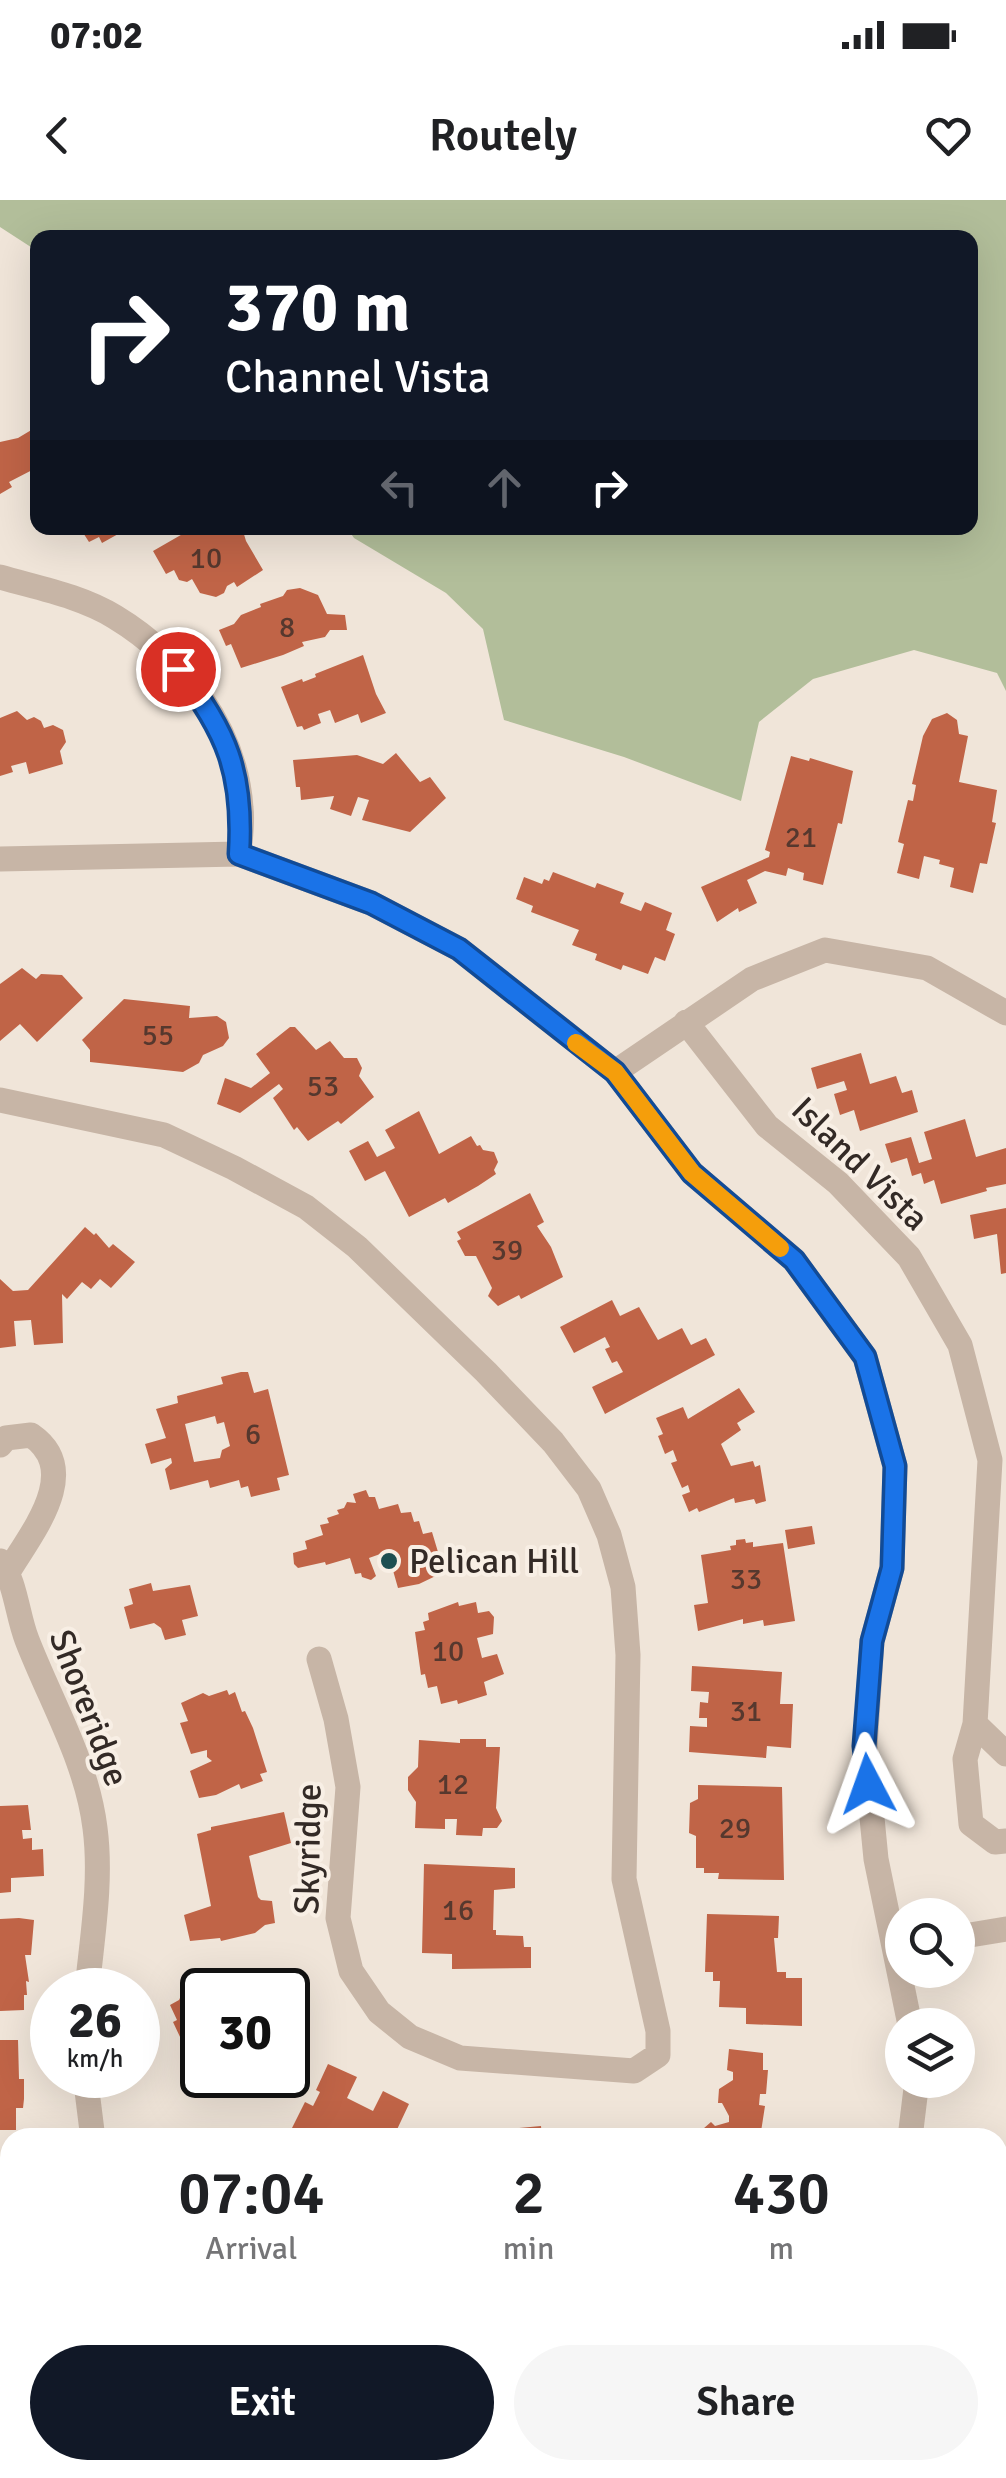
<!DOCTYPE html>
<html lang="en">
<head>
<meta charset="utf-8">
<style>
	:root { --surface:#fff; --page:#f6f6f6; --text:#202124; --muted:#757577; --accent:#111827 }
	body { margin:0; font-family:Signika,sans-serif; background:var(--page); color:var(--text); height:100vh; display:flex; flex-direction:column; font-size:38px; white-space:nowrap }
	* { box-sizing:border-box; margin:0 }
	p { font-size:32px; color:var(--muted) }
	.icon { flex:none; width:55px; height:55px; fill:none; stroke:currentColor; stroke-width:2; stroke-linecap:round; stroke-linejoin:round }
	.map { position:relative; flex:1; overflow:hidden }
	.panel { position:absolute; left:0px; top:1928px; width:1008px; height:352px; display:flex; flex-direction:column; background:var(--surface); border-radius:30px 30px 0 0; box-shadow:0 10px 40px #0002 }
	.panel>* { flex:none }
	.banner { position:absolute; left:30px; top:30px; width:948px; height:305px; border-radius:20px; box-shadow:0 10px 40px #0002; background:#111827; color:#fff; overflow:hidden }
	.controls { position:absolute; left:885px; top:1698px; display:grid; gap:20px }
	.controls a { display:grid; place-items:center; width:90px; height:90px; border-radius:50%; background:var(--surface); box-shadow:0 10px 40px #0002; font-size:50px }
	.speed { position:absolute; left:30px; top:1768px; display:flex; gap:20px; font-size:50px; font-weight:700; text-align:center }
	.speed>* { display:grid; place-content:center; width:130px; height:130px; border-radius:50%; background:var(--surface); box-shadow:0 10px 40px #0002; line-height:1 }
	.speed small { font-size:25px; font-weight:400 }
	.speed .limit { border:5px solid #111; border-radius:15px; background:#fff; color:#111 }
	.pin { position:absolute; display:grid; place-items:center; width:85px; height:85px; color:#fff; margin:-42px; border:5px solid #fff; border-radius:50%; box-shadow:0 2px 10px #0007 }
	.me { position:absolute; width:110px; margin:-55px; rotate:356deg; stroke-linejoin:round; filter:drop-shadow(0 0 8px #0008) }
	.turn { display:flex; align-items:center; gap:35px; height:210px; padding:0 30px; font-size:45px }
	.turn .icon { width:130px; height:130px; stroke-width:2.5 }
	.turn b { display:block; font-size:70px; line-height:85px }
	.lanes { display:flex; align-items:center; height:95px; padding:0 30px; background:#0003; justify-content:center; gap:50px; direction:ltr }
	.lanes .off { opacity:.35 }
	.eta { display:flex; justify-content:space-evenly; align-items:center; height:170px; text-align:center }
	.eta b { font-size:60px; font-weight:600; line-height:70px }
	.action { display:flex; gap:20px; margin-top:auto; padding:20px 30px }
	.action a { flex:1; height:115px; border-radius:60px; background:var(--accent); color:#fff; font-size:40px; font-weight:600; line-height:115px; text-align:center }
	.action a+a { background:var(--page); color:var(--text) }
	.status { display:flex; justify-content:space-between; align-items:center; height:70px; padding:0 50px; background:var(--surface); direction:ltr }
	.status svg { height:28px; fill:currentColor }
	header { display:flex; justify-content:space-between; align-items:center; height:130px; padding:0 30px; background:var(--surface); font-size:45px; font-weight:600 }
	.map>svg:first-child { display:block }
	.green { fill:#b2be9a }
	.building { fill:#c06447; fill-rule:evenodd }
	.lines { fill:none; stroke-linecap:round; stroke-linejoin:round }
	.street { stroke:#c7b5a6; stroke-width:25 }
	.secondary { stroke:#9a8478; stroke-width:25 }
	.route-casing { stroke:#114b97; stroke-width:25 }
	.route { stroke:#1a73e8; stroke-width:18 }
	.slow { stroke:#f59e0b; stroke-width:18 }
	.poi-dot { fill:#1e4f52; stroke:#f8efe5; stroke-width:4 }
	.labels { text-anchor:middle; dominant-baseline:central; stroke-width:8; stroke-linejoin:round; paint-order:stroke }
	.number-label { font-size:30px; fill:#56382e }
	.street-label { font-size:35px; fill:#332a26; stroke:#f8efe5 }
	.poi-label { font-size:35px; fill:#332a26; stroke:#f8efe5; text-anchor:start }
</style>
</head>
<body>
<div class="status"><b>07:02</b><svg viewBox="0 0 49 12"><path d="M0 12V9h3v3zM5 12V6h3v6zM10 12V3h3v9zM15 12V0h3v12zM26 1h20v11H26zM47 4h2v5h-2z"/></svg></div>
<header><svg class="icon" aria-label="back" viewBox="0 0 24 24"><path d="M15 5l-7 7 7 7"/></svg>Routely<svg class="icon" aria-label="heart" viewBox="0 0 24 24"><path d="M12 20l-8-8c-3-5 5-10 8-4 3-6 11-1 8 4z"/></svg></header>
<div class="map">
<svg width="1006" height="2278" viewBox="0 0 1006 2278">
	<rect width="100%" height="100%" fill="#f0e5d9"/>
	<path class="green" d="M0,0H1006V491L997,473L914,450L813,479L759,522L741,601L624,557L504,520L483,429L446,393L354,338L347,328H970V38H38L37,51L0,27Z
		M296,2270H713L744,2278H281Z"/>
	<path class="building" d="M38,226V267L9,282L12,287L0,294V242L18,238Z
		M80,328H129L102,343L99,337L89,342Z
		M193,328H250L243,331L246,341L263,370L237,387L234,382L227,386L224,393L216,397L200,393L192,379L187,382L179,380L174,370L166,374L153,351Z
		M300,388L318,395L327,414L345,415L347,430H330L325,437L302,442L304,446L283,455L241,468L231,444L226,446L219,430L234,424L241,415L261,407L260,404L283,396L287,390Z
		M363,455L376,494L386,513L361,523L358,514L335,523L330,510L318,514L321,523L304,530L302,526L297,527L281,487L302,479L303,482L316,477L315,474Z
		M17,511L27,520L34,517L41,521L44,528L53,525L63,530L66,542L60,551L63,564L29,574L26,562L11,566L13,572L0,576V518Z
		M947,513L957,520L959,534L968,536L959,582L997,590L992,622L996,623L987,664L980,663L973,693L950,687L954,668L939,664L940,660L924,656L919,679L897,673L904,644L898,642L908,600L913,601L916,585L912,584L923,536L932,519Z
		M396,553L420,582L430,577L446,598L410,632L362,620L369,600L358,597L351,616L330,609L334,596L301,600L300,587H296L293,560L357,555L383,564Z
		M791,556L809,561L810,558L853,571L842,624L838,623L823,685L803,680L804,673L788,668L786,676L765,671L747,680L757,703L739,712L738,708L717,722L701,687L769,657L770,652L765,650Z
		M553,672L595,688L597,683L624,693L620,703L641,711L645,702L672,713L666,730L675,734L665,761L655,757L648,774L623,765L621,770L595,760L597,754L572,745L579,730L531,712L533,706L516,699L524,677L542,684L544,679L549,681Z
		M22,768L36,779L41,774L62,775L83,798L37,842L20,824L0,841V784Z
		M124,799L190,806L189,818L217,816L226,822L229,838L223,846L203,855L199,863L183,872L90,862V850L82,840Z
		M290,827H295L316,850L330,841L344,858H357L362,868L359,876L374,897L341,924L338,921L308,941L297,927L294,930L273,898L283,889L279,884L240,913L217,904L225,878L251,888L270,873L256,854Z
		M861,853L870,884L896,876L902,893L912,890L918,912L860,931L854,910L840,915L834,894L847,890L844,881L817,889L811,868Z
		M419,911L439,954L471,936L477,946L480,945L483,950L494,952L498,962L494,970L496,974L478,986L448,1003L445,998L409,1017L385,971L365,981L349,951L368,941L377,957L395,948L385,930Z
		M965,919L976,957L1006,948V984L986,988L987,991L941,1004L934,980L924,984L921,973L912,976L907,958L891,963L885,944L911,937L919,963L932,959L924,932Z
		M530,993L544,1022L537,1026L551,1047L563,1077L521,1099L519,1095L498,1106L488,1096L492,1088L476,1056H465L457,1041L461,1039L457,1032Z
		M1006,1008V1073L1001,1074L997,1034L974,1039L970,1015Z
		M85,1027L94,1035L96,1033L109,1048L113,1044L135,1062L111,1088L100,1079L91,1089L82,1082L67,1099L62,1094L63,1143L34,1145L31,1120L14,1121L16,1146L0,1148V1079L13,1091L28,1090Z
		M612,1100L620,1116L639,1107L658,1140L682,1128L691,1145L706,1138L715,1155L605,1214L592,1187L623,1172L617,1161L612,1163L605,1149L610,1147L605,1137L574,1153L560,1127Z
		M241,1172H248L254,1193L268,1189L289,1275L277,1278L280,1290L251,1297L248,1286L241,1288L239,1280L210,1288L208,1280L170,1290L165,1269L172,1263L171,1258L151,1264L145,1244L166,1238L156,1209L178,1203L177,1196L223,1184L221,1177ZM215,1216L217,1224L224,1222L230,1246L222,1250L220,1258L194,1262L185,1224Z
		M739,1188L755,1212L737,1223L741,1230L721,1244L731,1266L753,1261L755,1267L760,1265L766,1301L756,1304L754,1299L735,1303L734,1298L699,1312L697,1308L689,1312L682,1295L690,1292L688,1285L682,1288L671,1263L677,1261L673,1250L665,1254L658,1236L663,1234L656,1218L683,1207L688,1219Z
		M366,1290L369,1297H375L379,1309L398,1304L401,1313L411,1312L414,1322L419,1321L423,1334L432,1332L444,1372L419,1384L398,1388L392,1367L387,1368L383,1353L369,1358L376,1376L371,1380L362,1377L361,1373L355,1374L350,1358L326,1365L325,1362L298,1368L294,1364L293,1353L307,1349L305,1341L323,1335L320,1325L329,1323L327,1318L339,1314L337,1310L344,1308L347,1302L356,1303L353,1294Z
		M812,1326L815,1344L788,1349L785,1330Z
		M745,1339L746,1343L753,1342V1347L783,1343L795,1421L764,1426L763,1420L743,1424V1419L698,1431L694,1405L708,1403L701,1355L731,1350L730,1346L736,1345V1340Z
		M151,1383L153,1391L190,1385L198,1416L182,1420L186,1435L165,1440L161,1428L154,1423L130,1429L124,1407L133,1404L129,1389Z
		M458,1402L459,1406L476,1402L478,1413L489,1411L494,1417L493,1434L477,1438L482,1458L497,1454L504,1474L484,1482L487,1495L458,1504L457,1500L441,1504L437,1486L428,1488L425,1474L421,1475L415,1432L425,1430L423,1422L429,1420L428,1413Z
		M692,1466L782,1472L780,1504H793L791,1548L767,1546L766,1558L689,1552L690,1526L707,1527V1518H699L700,1502L708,1503L709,1492L691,1491Z
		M227,1490L229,1495L235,1492L242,1512L245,1511L253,1528L267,1572L260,1574L263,1581L241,1589L239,1584L216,1595L199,1598L190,1571L212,1561L207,1557V1550L191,1554L180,1523L188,1521L181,1503L203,1493L209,1496Z
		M460,1539H486V1547H500L496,1608L502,1621L497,1628H483L482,1636L456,1635L457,1619H445V1629L415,1628L416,1602L408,1590V1577L418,1567L419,1540L460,1543Z
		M698,1585L782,1587L784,1680L718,1679L719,1673H704V1668H696V1636L689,1633L690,1603L698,1599Z
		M28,1605L31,1630H22L23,1639L32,1638V1650L43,1649L44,1676L11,1678V1692L0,1693V1606Z
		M284,1612L291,1643L249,1656L258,1697L261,1700L272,1701L275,1723L265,1725L255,1733L221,1741L220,1738L190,1741L184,1715L211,1706L197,1634L211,1630V1627Z
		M424,1664L515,1668V1688L494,1690L493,1730H496V1735L523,1736L524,1747H531V1768L452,1769V1754L422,1753Z
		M707,1714L779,1716L778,1738H774L777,1772H786V1778H802V1826L746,1824V1808L719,1807L720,1781H713V1772H705Z
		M19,1718L34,1720L31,1755H25L29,1782L26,1781L27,1795H24V1810L0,1811V1719Z
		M270,1770L279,1790H229L244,1783L245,1777Z
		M200,1790L202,1875H241L205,1890L173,1822L177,1820L170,1805L179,1800L183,1792L191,1794Z
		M288,1799L304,1841L288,1849Z
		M0,1840H18L19,1879H24V1899L23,1908H16V1930H0Z
		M729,1849L763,1853V1870H768L766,1894H760L759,1905L765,1906L760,1938H699L696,1935L711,1922L715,1926L729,1922V1916L722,1903H718L719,1889L733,1880V1872L727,1870Z
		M328,1864L357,1877L347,1898L373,1911L383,1891L409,1904L393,1938H287L305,1902L313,1906L320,1892L316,1890Z
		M541,1926L542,1938H490V1935L507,1933V1929Z
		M0,2129L10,2139V2159L0,2165Z"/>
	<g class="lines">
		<path class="street" d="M0,377C38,388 81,396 115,417C181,457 236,529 241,608C243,623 240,639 239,654
			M0,659L239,654L371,703L459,749L615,872L692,973L794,1060L865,1157L895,1266L892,1368L872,1441L865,1546L876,1659L910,1825
			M686,822L767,926L838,983L909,1057L960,1145L990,1260L975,1524L965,1559L971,1624L995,1642L1006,1641
			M615,872L752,779L825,750L927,768L1006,813
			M0,900L164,935L234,968L306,1007L357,1047L486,1172L553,1242L589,1289L609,1335L623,1387L628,1455L624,1679L658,1831V1855L634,1871L460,1858L410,1837L379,1812L351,1771L338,1718L348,1587L336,1519L319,1459
			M0,1245L6,1238L31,1235C83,1271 32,1332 8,1372
			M0,1361C16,1382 17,1415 27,1440C51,1502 87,1562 95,1628C102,1681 92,1738 87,1790
			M975,1524L1006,1554
			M958,1737L1006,1729
			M85,1875L92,1931L89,1938
			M910,1938L917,1880
			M0,1988L10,1982"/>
		<path class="secondary" d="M889,2270L905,2278
			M176,2278L190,2270"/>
	</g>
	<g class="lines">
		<g class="route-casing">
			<path id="route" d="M178,469C227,531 244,574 239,654L371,703L459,749L615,872L692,973L794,1060L865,1157L895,1266L892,1368L872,1441L864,1546L868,1584"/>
		</g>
		<use href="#route" class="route"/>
		<path class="slow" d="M576,843L615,872L692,973L780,1048"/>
	</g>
	<circle class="poi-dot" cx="389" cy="1361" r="10"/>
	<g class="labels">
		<g class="number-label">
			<text x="206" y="358">10</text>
			<text x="287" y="427">8</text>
			<text x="801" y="637">21</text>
			<text x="158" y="835">55</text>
			<text x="323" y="886">53</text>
			<text x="507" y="1050">39</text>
			<text x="253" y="1234">6</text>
			<text x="746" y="1379">33</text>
			<text x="448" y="1451">10</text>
			<text x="746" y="1511">31</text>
			<text x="453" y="1584">12</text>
			<text x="735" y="1628">29</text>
			<text x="458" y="1710">16</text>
		</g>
		<g class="street-label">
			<text transform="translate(860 964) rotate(44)">Island Vista</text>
			<text transform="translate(89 1508) rotate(69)">Shoreridge</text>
			<text transform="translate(308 1649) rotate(-89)">Skyridge</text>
		</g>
		<g class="poi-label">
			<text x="409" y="1361">Pelican Hill</text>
		</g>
	</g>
</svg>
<div class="controls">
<a><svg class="icon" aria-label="search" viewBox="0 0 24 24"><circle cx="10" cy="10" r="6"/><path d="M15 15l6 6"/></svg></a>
<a><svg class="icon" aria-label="layers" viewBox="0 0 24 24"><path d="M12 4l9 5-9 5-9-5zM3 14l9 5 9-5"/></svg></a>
</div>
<div class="speed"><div>26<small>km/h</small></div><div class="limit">30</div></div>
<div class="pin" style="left:178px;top:469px;background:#d93025"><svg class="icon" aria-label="arrive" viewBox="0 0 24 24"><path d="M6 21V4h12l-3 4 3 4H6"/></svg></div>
<svg class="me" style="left:868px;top:1584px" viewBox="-20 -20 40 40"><path d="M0-17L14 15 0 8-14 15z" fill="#1a73e8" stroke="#fff" stroke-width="4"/></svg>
<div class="banner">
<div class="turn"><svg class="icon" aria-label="right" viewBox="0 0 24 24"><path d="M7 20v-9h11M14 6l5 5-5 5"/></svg><div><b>370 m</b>Channel Vista</div></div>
<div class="lanes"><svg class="icon off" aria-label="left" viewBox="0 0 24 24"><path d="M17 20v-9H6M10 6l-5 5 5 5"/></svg><svg class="icon off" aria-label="ahead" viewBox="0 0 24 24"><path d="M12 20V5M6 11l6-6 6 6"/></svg><svg class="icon" aria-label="right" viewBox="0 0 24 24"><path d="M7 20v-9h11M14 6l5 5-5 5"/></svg></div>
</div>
<section class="panel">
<div class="eta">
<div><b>07:04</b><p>Arrival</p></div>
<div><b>2</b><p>min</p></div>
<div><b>430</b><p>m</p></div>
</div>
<div class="action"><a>Exit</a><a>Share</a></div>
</section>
</div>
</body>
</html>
